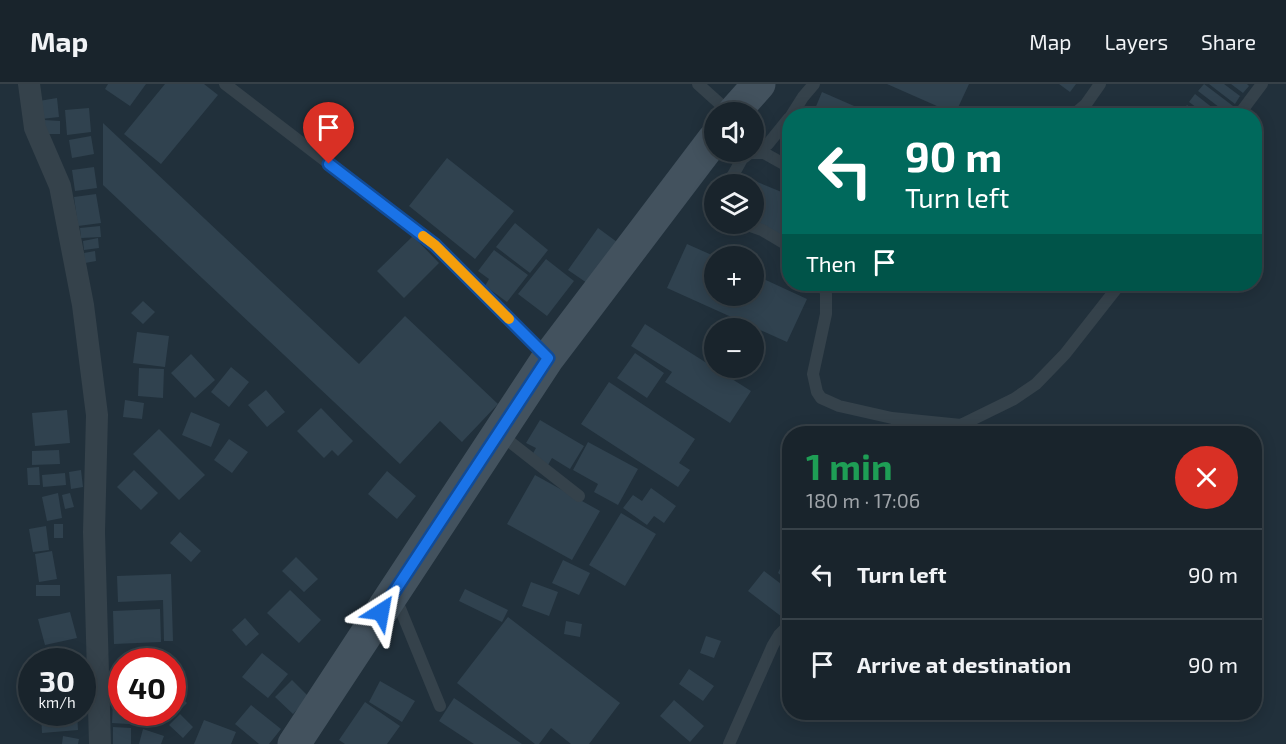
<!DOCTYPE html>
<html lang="en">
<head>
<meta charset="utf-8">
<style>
	:root { --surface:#19242c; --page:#263038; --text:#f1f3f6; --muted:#9fa4a9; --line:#374148 }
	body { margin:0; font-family:"Exo 2",sans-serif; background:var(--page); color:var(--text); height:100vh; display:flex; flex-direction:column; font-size:22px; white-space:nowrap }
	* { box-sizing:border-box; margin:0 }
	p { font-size:20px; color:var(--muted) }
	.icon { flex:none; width:33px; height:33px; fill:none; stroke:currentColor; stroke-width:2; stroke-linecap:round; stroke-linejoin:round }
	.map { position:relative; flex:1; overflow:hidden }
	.details { position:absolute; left:782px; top:342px; width:480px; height:294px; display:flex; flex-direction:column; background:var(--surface); border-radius:24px; box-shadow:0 3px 15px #0003,0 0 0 2px var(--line) }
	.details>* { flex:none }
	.top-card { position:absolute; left:782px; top:24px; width:480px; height:183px; border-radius:24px; box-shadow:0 3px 15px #0003,0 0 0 2px var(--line); background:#00695c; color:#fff; overflow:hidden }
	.buttons { position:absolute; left:704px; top:18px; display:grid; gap:12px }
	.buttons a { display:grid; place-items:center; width:60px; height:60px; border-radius:50%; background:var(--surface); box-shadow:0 3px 15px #0003,0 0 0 2px var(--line); font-size:30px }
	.speed { position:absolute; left:18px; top:564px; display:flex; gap:12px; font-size:30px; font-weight:700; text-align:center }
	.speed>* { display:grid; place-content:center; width:78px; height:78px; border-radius:50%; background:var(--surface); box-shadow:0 3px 15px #0003,0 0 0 2px var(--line); line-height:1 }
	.speed small { font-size:15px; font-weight:400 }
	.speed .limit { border:9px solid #d22; background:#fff; color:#111 }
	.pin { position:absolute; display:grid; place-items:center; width:51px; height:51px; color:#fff; margin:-62px -26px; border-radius:50% 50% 50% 0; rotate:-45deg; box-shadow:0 0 6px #0007 }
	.pin .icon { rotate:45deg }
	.me { position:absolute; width:66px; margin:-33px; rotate:34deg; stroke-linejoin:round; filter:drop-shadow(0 0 4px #0008) }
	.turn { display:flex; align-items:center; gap:21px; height:126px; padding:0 24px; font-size:27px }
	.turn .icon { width:78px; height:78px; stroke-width:2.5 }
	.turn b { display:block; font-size:42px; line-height:51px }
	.then { display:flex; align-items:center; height:57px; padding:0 24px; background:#0003; gap:12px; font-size:22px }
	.round { display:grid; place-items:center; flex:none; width:63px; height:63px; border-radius:32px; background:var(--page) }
	.headline { display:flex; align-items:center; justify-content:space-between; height:102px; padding:0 24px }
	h1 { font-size:36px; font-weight:700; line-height:45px; color:#1e9e55 }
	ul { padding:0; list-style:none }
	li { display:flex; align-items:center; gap:18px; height:90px; padding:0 24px; border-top:2px solid var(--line) }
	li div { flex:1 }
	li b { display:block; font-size:22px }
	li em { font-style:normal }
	header { display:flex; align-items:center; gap:36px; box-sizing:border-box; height:84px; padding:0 30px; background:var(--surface); border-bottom:2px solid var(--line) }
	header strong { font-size:28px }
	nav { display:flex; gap:33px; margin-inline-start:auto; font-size:21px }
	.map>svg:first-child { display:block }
	.building { fill:#30424f }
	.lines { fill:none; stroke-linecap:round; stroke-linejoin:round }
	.lane { stroke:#35424b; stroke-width:12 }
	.street { stroke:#35424b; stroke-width:22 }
	.secondary { stroke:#43525e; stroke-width:33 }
	.route-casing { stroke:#114b97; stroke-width:15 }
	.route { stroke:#1a73e8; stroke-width:10 }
	.slow { stroke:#f59e0b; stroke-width:10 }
</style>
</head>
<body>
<header>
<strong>Map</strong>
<nav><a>Map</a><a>Layers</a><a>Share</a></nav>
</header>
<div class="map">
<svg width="1286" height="660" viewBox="0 0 1286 660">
	<rect width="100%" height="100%" fill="#21303b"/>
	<path class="building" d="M108,0H146L130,22L105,5Z
		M165,0H204L218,11L161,80L124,50Z
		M887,0H969L955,30Z
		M1059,0H1076L1070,8Z
		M1204,0L1233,22L1228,30L1198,7Z
		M1209,0H1224L1240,12L1235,20Z
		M1231,0H1247L1249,2L1243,9Z
		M822,8L877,32H812Z
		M1195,10L1223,32H1208L1189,18Z
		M57,14L59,33L41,35L39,17Z
		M1187,21L1201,32H1185L1181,29Z
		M89,24L91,48L67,51L65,26Z
		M44,36L60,37V50H44Z
		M103,39L359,280L405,232L498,320L462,358L440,337L400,380L103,101Z
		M91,52L94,70L72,74L69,56Z
		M447,74L514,127L475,175L409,122Z
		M94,83L97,104L75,107L72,86Z
		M755,97L789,111V156L753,140V102Z
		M96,110L101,139L78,142L74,113Z
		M515,139L548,166L530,189L496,163Z
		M100,142L101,153L81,154L80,144Z
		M598,144L617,158L587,199L568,186Z
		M413,152L439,179L404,214L377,187Z
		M98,154L99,164L84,166L83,157Z
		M687,160L714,172V212H753V190L807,215L787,258L667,204Z
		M494,166L528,191L507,218L485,202L489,195L478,187Z
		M95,167L96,177L85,179L84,169Z
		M546,175L574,197L547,232L518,210Z
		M143,217L155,228L143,240L131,229Z
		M645,240L751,307L730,339L665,298L672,288L631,262Z
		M137,248L169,252L165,283L133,279Z
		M635,269L664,289L647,314L617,294Z
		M191,270L215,296L195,314L171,289Z
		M231,283L249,298L229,323L211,308Z
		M139,284L164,285L163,314L138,312Z
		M609,298L695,355L679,379L690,386L678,403L581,340Z
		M266,306L285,328L267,343L248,321Z
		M125,316L144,319L142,335L123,333Z
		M321,324L353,357L338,372L332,366L324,374L297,347Z
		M67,326L70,359L35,362L32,329Z
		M191,328L220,340L211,363L182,351Z
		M540,336L584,362L570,385L552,374L548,381L532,371L536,364L526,359Z
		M159,345L205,391L179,416L133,370Z
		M229,355L248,368L232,389L214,376Z
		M588,358L638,385L618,421L594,408L598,400L573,386Z
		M59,366L60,380L32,381V367Z
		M39,383L40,401H28L27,384Z
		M81,386L83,403L71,405L69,388Z
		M134,386L158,409L141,426L117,403Z
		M387,387L416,412L397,435L368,410Z
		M65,389L66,401L43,403L42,391Z
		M535,391L600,427L572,476L507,440Z
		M651,404L676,422L664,439L654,432L647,441L623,424L633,411L642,417Z
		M58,409L62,434L47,437L42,413Z
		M70,409L74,423L65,425L62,411Z
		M621,429L656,450L625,502L589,481Z
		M54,440H63V454H54Z
		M46,442L49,466L33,468L29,445Z
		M180,448L201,467L191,478L170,459Z
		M52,467L57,495L39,498L35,470Z
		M786,471L789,472V498L778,489Z
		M296,473L318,495L304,508L282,487Z
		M563,476L590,489L579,511L552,499Z
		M764,487L789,506V531L786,536L748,507Z
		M171,490L173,557H164L163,516L118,518L117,492Z
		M531,498L558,508L549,532L522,522Z
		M36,501H60V512H36Z
		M465,505L508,526L502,538L459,517Z
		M290,506L321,536L299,559L267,529Z
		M160,525L161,558L114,560L113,527Z
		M70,528L77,554L45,561L38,535Z
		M508,533L620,619L589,660H571L551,644L539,660H535L457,599Z
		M245,534L259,550L246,562L232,546Z
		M566,537L582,540L580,553L564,550Z
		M706,552L721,557L714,574L700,569Z
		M262,569L288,590L268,614L242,593Z
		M689,585L714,602L703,617L679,600Z
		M118,595L122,596V607L116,606Z
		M292,596L309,613L293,630L275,613Z
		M380,597L415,617L402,638L369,618Z
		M172,605L187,619L170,636L162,628H172Z
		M454,614L522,660H474L439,637Z
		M674,616L704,642L690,658L660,632Z
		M113,617H122V628H145L144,641L112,639Z
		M365,618L400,642L387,660H345L339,656Z
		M251,621L281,645L269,660H259L235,640Z
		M59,628H77L78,646L42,649L41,630Z
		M180,630L193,643L183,654L169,641Z
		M204,636L236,648L231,660H194Z
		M113,643L131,644V660H113Z
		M143,645L164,652L161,660H139Z
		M63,652L79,655L78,660H62Z"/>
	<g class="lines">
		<path class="lane" d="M225,0L435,161L546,272
			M698,0L729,28
			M791,32L803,13L814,0
			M1072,32L1086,20L1100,0
			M1238,32L1262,0
			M753,67L768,60L789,34
			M752,69H764L789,83
			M728,100L742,75L751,68
			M745,140L762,146L789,162
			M824,200L826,210V230L813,290L817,308L821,314L839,322L892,334L961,341L1014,315L1036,300L1065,270L1120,200
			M500,350L579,412
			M395,512L440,622
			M729,660L773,561L779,551L789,541"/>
		<path class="street" d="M29,0L35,44L60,102L83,221L97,331L94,448L100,660"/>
		<path class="secondary" d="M734,28L759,0
			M294,660L548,274L714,55"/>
	</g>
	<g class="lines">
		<g class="route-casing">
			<path id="route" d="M329,80L435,161L548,274L381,528"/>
		</g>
		<use href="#route" class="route"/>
		<path class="slow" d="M423,152L435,161L509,235"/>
	</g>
</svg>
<div class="buttons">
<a><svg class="icon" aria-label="sound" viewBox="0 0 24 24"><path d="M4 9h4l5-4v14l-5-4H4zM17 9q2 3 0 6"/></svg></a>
<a><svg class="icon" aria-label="layers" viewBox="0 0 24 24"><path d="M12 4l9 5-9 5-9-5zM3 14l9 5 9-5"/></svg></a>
<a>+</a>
<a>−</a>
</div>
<div class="speed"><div>30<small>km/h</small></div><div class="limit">40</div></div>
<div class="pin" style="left:329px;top:80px;background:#d93025"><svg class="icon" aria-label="arrive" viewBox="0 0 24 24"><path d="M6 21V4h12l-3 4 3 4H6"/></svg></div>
<svg class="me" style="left:381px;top:528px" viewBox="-20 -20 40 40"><path d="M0-17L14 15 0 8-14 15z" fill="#1a73e8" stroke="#fff" stroke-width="4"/></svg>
<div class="top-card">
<div class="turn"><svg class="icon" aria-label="left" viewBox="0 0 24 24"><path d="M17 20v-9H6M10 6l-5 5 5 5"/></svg><div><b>90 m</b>Turn left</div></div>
<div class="then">Then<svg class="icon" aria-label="arrive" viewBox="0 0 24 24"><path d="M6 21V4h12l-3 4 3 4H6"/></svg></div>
</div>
<section class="details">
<div class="headline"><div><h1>1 min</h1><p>180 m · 17:06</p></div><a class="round" style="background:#d93025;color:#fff"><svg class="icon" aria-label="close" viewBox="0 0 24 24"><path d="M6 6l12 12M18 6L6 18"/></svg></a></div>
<ul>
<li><svg class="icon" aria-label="left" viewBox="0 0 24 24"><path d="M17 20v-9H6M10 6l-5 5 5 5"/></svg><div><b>Turn left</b></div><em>90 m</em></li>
<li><svg class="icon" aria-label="arrive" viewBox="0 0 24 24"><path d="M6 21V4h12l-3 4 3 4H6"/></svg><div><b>Arrive at destination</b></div><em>90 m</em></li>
</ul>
</section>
</div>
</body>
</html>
